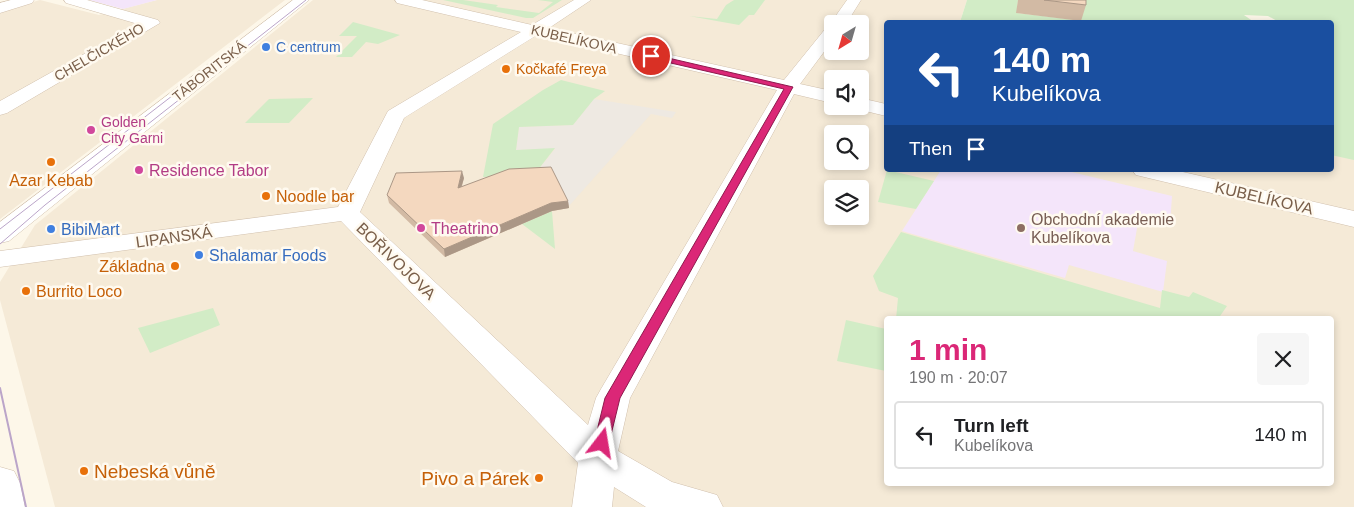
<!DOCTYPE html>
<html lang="en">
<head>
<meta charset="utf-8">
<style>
	:root { --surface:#fff; --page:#f6f6f6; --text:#202124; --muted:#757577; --line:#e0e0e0; --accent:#db2777 }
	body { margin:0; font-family:Helvetica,sans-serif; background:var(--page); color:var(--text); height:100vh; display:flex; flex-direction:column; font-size:19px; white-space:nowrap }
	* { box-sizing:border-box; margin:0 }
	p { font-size:16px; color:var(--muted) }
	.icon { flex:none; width:28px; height:28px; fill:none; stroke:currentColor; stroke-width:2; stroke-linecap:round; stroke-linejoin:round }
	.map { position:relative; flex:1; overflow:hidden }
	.drawer { position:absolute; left:884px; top:316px; width:450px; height:170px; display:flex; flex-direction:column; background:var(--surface); border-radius:5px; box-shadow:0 2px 8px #0003 }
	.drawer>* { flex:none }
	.top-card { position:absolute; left:884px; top:20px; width:450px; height:152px; border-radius:5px; box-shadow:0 2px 8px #0003; background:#1a4fa0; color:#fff; overflow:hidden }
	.needle { width:32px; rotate:217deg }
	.buttons { position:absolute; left:824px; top:15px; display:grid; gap:10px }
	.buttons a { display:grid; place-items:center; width:45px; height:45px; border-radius:5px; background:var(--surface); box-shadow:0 2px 8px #0003; font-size:25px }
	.pin { position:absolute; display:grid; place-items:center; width:42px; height:42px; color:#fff; margin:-21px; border:2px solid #fff; border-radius:50%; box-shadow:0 1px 5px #0007 }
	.me { position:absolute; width:55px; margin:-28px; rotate:14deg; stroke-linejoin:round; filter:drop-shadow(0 0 4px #0008) }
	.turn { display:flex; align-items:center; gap:18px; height:105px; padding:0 25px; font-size:22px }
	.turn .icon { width:65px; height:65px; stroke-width:2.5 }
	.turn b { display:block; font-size:35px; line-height:42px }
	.then { display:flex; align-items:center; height:48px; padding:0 25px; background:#0003; gap:10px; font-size:19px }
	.round { display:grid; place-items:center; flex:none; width:52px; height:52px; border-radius:5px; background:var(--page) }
	.headline { display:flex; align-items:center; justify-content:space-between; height:85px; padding:0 25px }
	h1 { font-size:30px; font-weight:700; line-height:38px; color:var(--accent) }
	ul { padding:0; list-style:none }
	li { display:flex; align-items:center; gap:15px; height:68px; margin:0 10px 8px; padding:0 15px; border:2px solid var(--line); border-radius:5px }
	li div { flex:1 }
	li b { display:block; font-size:19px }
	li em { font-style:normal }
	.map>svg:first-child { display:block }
	.residential { fill:#f5ead7; fill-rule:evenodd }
	.industrial { fill:#eee9e2 }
	.education { fill:#f4e5fa }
	.green { fill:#d2ecc6 }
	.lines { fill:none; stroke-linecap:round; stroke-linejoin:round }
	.minor-casing { stroke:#d1c0ad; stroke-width:1 }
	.tertiary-casing { stroke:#d1c0ad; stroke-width:1 }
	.minor { fill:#fff; fill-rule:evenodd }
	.tertiary { fill:#fff; fill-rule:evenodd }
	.tram-far1 { stroke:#bba5c9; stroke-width:1 }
	.tram { stroke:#bba5c9; stroke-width:2 }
	.wall { fill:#d2baa4 }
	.shaded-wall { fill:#ab9786 }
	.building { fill:#f4d8bf; stroke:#ab9786 }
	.route { fill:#db2777; stroke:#8e194d }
	.shop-dot { fill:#3f7fe0; stroke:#fffaf0; stroke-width:2 }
	.food-dot { fill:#e8710a; stroke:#fffaf0; stroke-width:2 }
	.hotel-dot { fill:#d1479c; stroke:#fffaf0; stroke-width:2 }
	.education-dot { fill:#8d6e63; stroke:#fffaf0; stroke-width:2 }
	.labels { text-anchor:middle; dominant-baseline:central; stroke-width:5; stroke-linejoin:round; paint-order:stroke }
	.far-street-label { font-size:14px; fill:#7a5f4a; stroke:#fffaf0 }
	.far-shop-label { font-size:14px; fill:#366cbe; stroke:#fffaf0; text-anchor:start }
	.far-food-label { font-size:14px; fill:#c56008; stroke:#fffaf0; text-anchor:start }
	.far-hotel-label { font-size:14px; fill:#b23c85; stroke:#fffaf0; text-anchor:start }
	.hotel-label { font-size:16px; fill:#b23c85; stroke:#fffaf0; text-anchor:start }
	.food-label { font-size:16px; fill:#c56008; stroke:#fffaf0; text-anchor:start }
	.street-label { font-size:16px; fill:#7a5f4a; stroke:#fffaf0 }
	.education-label { font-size:16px; fill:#785e54; stroke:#fffaf0; text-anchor:start }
	.shop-label { font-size:16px; fill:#366cbe; stroke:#fffaf0; text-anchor:start }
	.near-food-label { font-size:19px; fill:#c56008; stroke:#fffaf0; text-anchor:start }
</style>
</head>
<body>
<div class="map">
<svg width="1354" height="507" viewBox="0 0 1354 507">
	<rect width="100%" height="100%" fill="#fdf7e9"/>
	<path class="residential" d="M40,0L99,15L157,0H285L0,219V12Z
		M313,0H967L960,22H886V170H1331V132L1354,137V507H55L0,300V282L35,225ZM832,24H860V51H832ZM832,79H860V106H832ZM832,134H860V161H832ZM832,189H860V216H832ZM886,319H1331V484H886Z"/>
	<path class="industrial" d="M594,99L676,112L672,118L651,114L568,207L534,175L555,149L516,150L519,127L573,125Z"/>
	<path class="education" d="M89,0H157L123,9Z
		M941,170H1063L1172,196L1170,225L1139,217L1133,251L1167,261L1163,292L1069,265L1065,278L902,231Z"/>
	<path class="green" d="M443,0H463L498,5L496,7L539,13L553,2L538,0H562L533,18H526Z
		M734,0H765L754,15H749L739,25L689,16L717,19L726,5Z
		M967,0H1018L1017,13L1094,22H960Z
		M1079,0H1354V160L1331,155V22H1279L1268,16L1244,15L1254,22H1095L1081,20Z
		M353,22L400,35L378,44L366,42L352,57H336L357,36H339Z
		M561,80L605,91L594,99L573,125L519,127L516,150L555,148L534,175L483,177L493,124L543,90Z
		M313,98L289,123H245L269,99Z
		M887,170L934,181L916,209L878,202Z
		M552,211L555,249L522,224Z
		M901,232L1160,308L1162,290L1189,297L1193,292L1227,306L1218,319H896L898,298L879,291L873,276Z
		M213,308L220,325L150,353L138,328Z
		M846,320L886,329V371L837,361Z"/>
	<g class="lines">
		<g class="minor-casing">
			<path id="minor" d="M11,0H34L32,3L0,13V3Z
				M64,0H87L158,20L160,23L7,113L0,115V101L138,24L66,3Z
				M395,0H422L532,25L574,0H591L549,28L784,80L826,28L832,26L830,24L847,0H861L846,24H832V41L800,84L832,91V103L794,94L630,398L618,451L672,482L717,495L723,507H646L614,487L612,507H572L578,463L341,221L0,267V251L338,207L388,111L521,32L397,3ZM537,35L777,90L601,389L596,398L588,425L360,212L404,118Z
				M860,98L886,104V116L853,108L852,106H860Z
				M1132,170H1174L1354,211V227L1136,175Z"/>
		</g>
		<g class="tertiary-casing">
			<path id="tertiary" d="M293,0H309L9,241L0,243V222Z
				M0,467L14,471L20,483L25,507H0Z"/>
		</g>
		<use href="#minor" class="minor"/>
		<use href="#tertiary" class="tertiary"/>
		<path class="tram-far1" d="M0,229L194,79
			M0,244L45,205L306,0"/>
		<path class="tram" d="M0,388L26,507"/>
	</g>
	<path class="wall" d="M1018,0H1086V5L1081,21L1016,13Z
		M464,178L462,186L568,201L569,208L552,211L445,257L389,203L387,195Z"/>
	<path class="shaded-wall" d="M462,171L464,178L459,195L458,188Z
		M568,201L569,208L552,211L445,257L444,249L551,203Z"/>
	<path class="building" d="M1044,0H1086V5Z
		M551,167L568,201L551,203L444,249L387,195L396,173L462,171L458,188L509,169Z"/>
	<path class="route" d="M651,54L793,87L620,398L609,443L607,447L602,449L596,447L594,443L605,398L784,89L649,58Z"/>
	<g class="shop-dot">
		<circle cx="266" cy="47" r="5"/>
		<circle cx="51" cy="229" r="5"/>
		<circle cx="199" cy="255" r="5"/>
	</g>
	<g class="food-dot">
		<circle cx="506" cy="69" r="5"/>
		<circle cx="51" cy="162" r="5"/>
		<circle cx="266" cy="196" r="5"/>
		<circle cx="175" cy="266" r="5"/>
		<circle cx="26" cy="291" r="5"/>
		<circle cx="84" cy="471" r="5"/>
		<circle cx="539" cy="478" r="5"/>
	</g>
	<g class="hotel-dot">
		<circle cx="91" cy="130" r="5"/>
		<circle cx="139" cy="170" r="5"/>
		<circle cx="421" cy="228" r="5"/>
	</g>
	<circle class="education-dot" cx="1021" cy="228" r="5"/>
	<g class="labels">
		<g class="far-street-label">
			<text transform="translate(574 39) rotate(13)">KUBELÍKOVA</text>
			<text transform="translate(99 52) rotate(-30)">CHELČICKÉHO</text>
			<text transform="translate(209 71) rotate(-38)">TÁBORITSKÁ</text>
		</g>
		<g class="far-shop-label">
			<text x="276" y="47">C centrum</text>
		</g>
		<g class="far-food-label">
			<text x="516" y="69">Kočkafé Freya</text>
		</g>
		<g class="far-hotel-label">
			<text x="101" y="122">Golden<tspan x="101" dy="16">City Garni</tspan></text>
		</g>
		<g class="hotel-label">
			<text x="149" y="170">Residence Tabor</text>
			<text x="431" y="228">Theatrino</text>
		</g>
		<g class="food-label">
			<text x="51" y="180" text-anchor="middle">Azar Kebab</text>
			<text x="276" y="196">Noodle bar</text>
			<text x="165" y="266" text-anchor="end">Základna</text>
			<text x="36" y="291">Burrito Loco</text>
		</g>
		<g class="street-label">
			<text transform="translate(1264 198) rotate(13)">KUBELÍKOVA</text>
			<text transform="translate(174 237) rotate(-8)">LIPANSKÁ</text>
			<text transform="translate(396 261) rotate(44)">BOŘIVOJOVA</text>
		</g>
		<g class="education-label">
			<text x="1031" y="219">Obchodní akademie<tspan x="1031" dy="18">Kubelíkova</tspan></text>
		</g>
		<g class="shop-label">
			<text x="61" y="229">BibiMart</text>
			<text x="209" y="255">Shalamar Foods</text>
		</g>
		<g class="near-food-label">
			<text x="94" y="471">Nebeská vůně</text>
			<text x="529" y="478" text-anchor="end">Pivo a Párek</text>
		</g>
	</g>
</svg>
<div class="buttons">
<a><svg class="needle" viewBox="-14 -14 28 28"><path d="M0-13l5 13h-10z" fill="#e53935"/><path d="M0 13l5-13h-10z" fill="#757577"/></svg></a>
<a><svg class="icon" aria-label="sound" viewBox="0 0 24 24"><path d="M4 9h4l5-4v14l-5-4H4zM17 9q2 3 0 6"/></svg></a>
<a><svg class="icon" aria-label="search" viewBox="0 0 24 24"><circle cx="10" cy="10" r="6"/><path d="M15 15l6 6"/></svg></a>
<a><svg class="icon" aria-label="layers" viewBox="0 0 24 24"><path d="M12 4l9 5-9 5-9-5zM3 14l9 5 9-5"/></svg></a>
</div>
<div class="pin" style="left:651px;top:56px;background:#d93025"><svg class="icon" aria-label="arrive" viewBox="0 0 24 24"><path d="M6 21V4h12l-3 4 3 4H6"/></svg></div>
<svg class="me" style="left:602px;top:443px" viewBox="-20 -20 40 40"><path d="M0-17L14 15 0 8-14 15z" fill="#db2777" stroke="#fff" stroke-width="4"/></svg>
<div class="top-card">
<div class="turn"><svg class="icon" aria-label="left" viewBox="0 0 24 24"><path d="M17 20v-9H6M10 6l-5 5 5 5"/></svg><div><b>140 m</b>Kubelíkova</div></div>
<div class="then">Then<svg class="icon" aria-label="arrive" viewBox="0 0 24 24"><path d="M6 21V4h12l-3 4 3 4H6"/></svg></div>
</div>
<section class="drawer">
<div class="headline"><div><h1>1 min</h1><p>190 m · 20:07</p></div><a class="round"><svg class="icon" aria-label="close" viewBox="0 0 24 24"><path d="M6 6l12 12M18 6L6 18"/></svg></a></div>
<ul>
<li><svg class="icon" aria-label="left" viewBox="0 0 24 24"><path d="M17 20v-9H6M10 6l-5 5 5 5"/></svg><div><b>Turn left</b><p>Kubelíkova</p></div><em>140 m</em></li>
</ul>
</section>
</div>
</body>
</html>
